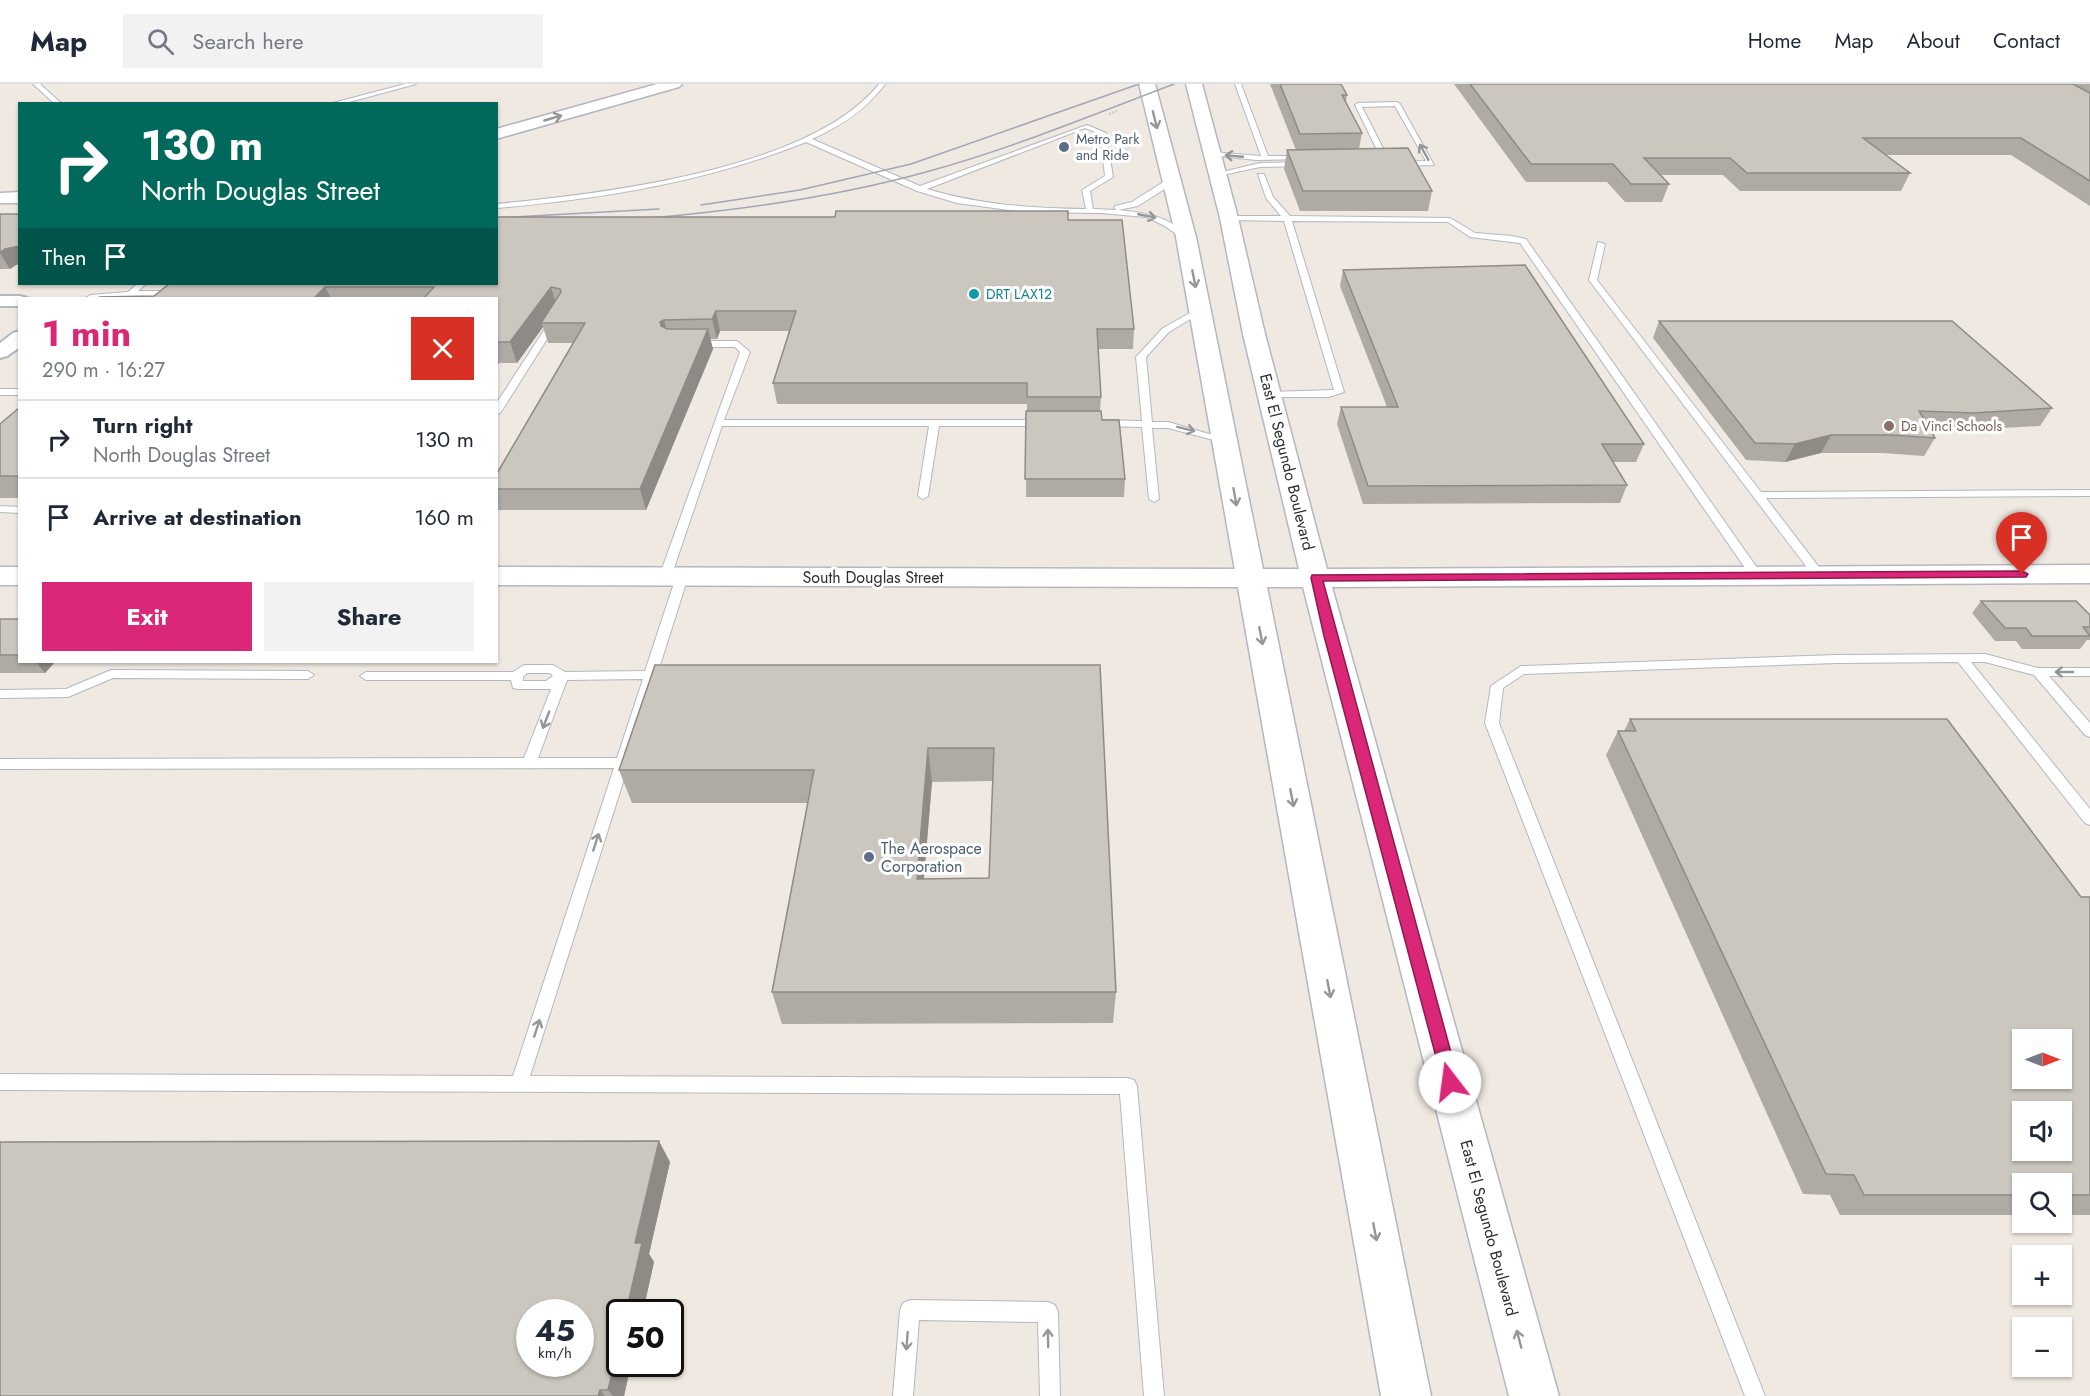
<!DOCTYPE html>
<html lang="en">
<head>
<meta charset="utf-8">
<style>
	:root { --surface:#fff; --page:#f2f2f3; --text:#1f2937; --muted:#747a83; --line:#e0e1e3; --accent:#db2777 }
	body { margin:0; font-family:Jost,sans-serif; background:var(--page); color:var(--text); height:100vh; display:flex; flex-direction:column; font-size:22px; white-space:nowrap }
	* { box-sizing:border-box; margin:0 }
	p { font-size:20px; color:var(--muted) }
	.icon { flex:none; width:33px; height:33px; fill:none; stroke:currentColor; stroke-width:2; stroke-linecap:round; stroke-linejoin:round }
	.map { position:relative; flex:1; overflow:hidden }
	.details { position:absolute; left:18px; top:213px; width:480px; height:366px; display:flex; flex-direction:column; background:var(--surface); border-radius:0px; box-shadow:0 2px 4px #0004 }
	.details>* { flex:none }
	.guide { position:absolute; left:18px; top:18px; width:480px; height:183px; border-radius:0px; box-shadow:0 2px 4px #0004; background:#00695c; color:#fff; overflow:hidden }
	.needle { width:39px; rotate:90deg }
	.tools { position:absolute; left:2012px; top:945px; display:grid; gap:12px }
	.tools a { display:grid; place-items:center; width:60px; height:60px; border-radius:0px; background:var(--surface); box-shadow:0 2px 4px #0004; font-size:30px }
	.speed { position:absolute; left:516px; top:1215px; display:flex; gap:12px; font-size:30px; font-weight:700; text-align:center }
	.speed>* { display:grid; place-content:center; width:78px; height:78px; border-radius:50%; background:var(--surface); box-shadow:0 2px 4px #0004; line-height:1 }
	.speed small { font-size:15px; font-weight:400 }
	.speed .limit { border:3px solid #111; border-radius:9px; background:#fff; color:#111 }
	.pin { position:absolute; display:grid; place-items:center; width:51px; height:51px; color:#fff; margin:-62px -26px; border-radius:50% 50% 50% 0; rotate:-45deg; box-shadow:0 0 6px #0007 }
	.pin .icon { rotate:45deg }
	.me { position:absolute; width:66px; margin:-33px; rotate:345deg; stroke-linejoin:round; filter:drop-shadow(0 0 4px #0008) }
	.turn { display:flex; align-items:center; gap:21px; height:126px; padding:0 24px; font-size:27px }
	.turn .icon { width:78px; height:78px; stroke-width:2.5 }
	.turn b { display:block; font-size:42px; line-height:51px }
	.then { display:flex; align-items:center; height:57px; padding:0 24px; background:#0003; gap:12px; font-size:22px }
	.round { display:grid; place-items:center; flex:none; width:63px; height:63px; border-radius:0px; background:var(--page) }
	.summary { display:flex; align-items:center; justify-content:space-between; height:102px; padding:0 24px }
	h1 { font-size:36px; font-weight:700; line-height:45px; color:var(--accent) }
	.button { display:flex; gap:12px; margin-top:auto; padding:12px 24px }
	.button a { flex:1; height:69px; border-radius:0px; background:var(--accent); color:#fff; font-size:24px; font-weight:700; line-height:69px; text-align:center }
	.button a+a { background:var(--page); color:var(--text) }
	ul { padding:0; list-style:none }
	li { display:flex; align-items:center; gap:18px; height:78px; padding:0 24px; border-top:2px solid var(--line) }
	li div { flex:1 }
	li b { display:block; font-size:22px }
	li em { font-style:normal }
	header { display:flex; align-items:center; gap:36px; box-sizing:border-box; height:84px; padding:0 30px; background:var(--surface); border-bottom:2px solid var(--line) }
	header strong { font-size:28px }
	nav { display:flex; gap:33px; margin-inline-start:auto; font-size:21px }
	.search { width:420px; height:54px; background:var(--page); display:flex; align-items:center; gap:15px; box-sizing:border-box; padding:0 21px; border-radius:0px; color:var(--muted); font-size:22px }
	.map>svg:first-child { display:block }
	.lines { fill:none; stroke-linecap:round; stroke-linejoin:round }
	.service-casing { stroke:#b4b7c1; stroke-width:2 }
	.minor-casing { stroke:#b4b7c1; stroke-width:4 }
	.tertiary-casing { stroke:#b4b7c1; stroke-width:3 }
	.secondary-casing { stroke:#b4b7c1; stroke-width:3 }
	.path { stroke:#c9c9c9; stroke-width:2; stroke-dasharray:2 1.5; stroke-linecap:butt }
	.service { fill:#fff; fill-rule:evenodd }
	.minor { fill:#fff; fill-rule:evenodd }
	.tertiary { fill:#fff; fill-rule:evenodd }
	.secondary { fill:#fff; fill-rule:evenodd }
	.tram { stroke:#a3a6b8; stroke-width:1.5 }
	.wall { fill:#afaba4; fill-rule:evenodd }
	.shaded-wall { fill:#8e8b86 }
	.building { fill:#cbc7bf; stroke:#8e8b86; stroke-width:1.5; fill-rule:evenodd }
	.oneway { stroke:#969696 }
	.route { fill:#db2777; stroke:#8e194d; stroke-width:1.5 }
	.service-dot { fill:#5c6f8a; stroke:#fff; stroke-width:2 }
	.culture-dot { fill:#0f9aa8; stroke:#fff; stroke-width:2 }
	.education-dot { fill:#8d6e63; stroke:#fff; stroke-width:2 }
	.labels { text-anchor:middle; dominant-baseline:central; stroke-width:6; stroke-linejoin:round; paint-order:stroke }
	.far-service-label { font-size:14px; fill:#4e5e75; stroke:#fff; text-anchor:start }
	.far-culture-label { font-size:14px; fill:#0d838f; stroke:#fff; text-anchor:start }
	.far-education-label { font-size:14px; fill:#785e54; stroke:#fff; text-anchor:start }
	.street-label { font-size:16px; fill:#2e2e2e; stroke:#fff }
	.service-label { font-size:16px; fill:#4e5e75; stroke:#fff; text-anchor:start }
</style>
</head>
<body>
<header>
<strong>Map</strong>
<div class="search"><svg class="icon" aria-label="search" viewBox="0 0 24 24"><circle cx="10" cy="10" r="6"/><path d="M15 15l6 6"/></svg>Search here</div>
<nav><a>Home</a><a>Map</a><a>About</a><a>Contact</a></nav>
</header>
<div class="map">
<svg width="2090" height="1312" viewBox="0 0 2090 1312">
	<rect width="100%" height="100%" fill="#efe9e1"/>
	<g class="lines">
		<g class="service-casing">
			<path id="service" d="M33,0H40L62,20H55Z
				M405,0H416L342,20H329Z
				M879,0H885C866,26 841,42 812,55L920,102L1087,41L1106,49L1113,93L1090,107L1093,125L1117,126L1114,124L1115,122L1132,118L1168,95H1174V99L1138,122L1118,126C1147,129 1168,132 1190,153L1183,155L1165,142L1146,133L1101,129L1024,128L957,119L917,107L806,58C707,98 602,115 496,124V120C601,110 811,86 879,0ZM1085,44L1100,50L1105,92L1082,106L1086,125C1030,124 981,121 927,105Z
				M1235,0H1241L1268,72H1303L1307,74L1305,75L1256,76L1210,71L1212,68L1261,72Z
				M1397,18L1400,20L1434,81L1399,82L1395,80L1399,78L1426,77L1395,22L1362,23L1387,72L1374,75L1370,73L1379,70L1355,21L1358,19Z
				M1301,78L1305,80L1304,82L1260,83L1218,92L1214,90L1260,79Z
				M1258,90H1264L1273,113L1290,132L1450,134L1475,149L1512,152L1526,155L1760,488L1762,491L1760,494H1752L1520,159L1470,153L1448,138L1292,137L1344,308L1329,313H1267V309L1270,308L1334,306L1284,137L1229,136L1225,134L1229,132H1281L1266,114Z
				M1598,158L1605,160L1597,196L1761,408L2090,406V412L1766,414L1825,491L1819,495L1815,494L1589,196Z
				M137,200H146L138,207H174L178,210L174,213L86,214L90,211L128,208Z
				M1197,225L1204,227L1169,248L1146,273L1152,338H1168L1230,356L1225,359L1168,344H1152L1159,415L1154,418L1149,415L1142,343L1103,342L1098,339L1103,336L1142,337L1136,273L1163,244Z
				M552,234L559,236L501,328L496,331V320Z
				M737,257L750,268L724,336H1045L1050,339L1045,342H939L928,412L923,415L918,412L929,342H722L671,493L669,496H661L659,493L740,268L735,263H693L688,260L693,257Z
				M0,305H20V311H0Z
				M0,422L20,423V429L0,428Z
				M682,489L688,493L530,992L1128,994L1134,996L1137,1002L1164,1312H1144L1120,1010L0,1006V990L513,992L614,684L0,685V675L524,674L551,605H518L513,604L511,596H366L360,592L366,588H513L524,581H553L565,588L645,587L676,493ZM527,589H550L553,592L546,597H523V593ZM643,595L617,674H538L567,596Z
				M1985,570L2038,584H2090V592H2049L2090,639V653L2085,651L2034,591L1985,578H1971L2090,725V741L2085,739L1958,578L1837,579L1524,590L1503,604L1499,639L1765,1312H1745L1485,639L1491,602L1521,582L1837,571Z
				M111,586L308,587L314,591L308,595L113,594L68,613L0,614V606L66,605Z
				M910,1216L1048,1218L1055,1221L1058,1228L1060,1312H1040L1038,1238L919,1236L913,1312H893L900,1226L903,1219Z"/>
		</g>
		<g class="minor-casing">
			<path id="minor" d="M0,212H20L27,214H20V222H0Z
				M20,247V263L7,272L0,274V259L13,249Z"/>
		</g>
		<g class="tertiary-casing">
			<path id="tertiary" d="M657,0H682L679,3L496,55V45Z
				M20,108V119H0V109Z
				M0,483H20V501H0Z
				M496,483L1250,485L1260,488L1264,494L1260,500L1250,503L496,501Z"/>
		</g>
		<g class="secondary-casing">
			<path id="secondary" d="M1139,0H1155L1196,153L1263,485H1299L1243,250L1220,134L1186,0H1202L1238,134L1265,250L1327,485L2090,481V499L1332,503L1559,1312H1509L1303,503H1267L1431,1312H1381L1176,153Z"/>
		</g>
		<path class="path" d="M1109,30L1117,27
			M1127,67L1132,51"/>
		<use href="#service" class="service"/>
		<use href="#minor" class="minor"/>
		<use href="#tertiary" class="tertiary"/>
		<use href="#secondary" class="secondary"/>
		<path class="tram" d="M701,121L800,106L911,80L1139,0
			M496,134L659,125
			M649,134C742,126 836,113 926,88C1011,65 1092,31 1174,0"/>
	</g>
	<path class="wall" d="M1270,0H1341L1347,11L1346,18L1362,49L1359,65L1432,107L1428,127H1300L1284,85L1287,66H1296Z
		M1454,0H2090V122L2011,71H1886L1910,89L1901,107H1740L1723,91H1661L1669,100L1662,118H1625L1607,98H1526Z
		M0,130L16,181L10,185H0Z
		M1068,136L1134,245L1133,265H1098L1101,313L1100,327L1102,336L1125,395L1124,413H1026L1027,320H777L773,299L789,247H720L717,255H710L713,265L646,426H497L496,391L573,259H548L543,243L517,279H499L496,282V214H98L154,212Z
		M1343,186L1644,360L1636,378H1613L1627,401L1620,419L1363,420L1337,340L1341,323H1387L1340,202Z
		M1659,237L2052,324L2040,342L1963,346L1929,345L1935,354L1924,372L1882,369H1821L1785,378L1746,376L1653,254Z
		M20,323V414H0V340Z
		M1981,517L2090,531V556H2087L2080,565H2022L2016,557H1995L1972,529Z
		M0,535H20V578H55L45,589H0Z
		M1100,581L1116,908L1113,939L782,940L772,908L808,719H632L619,686ZM993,697L989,794L924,795L932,698Z
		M1630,635L2081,813H2090V1131H2061V1100H2022V1131H1840L1830,1111L1803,1110L1606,671L1618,647H1624Z
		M670,1078L649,1170L654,1178L624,1312H0Z"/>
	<path class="shaded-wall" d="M20,162V180L16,181L10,185L0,169L5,165Z
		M325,203L331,214H314Z
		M551,203L557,223L541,239L543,243L517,279L510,258Z
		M716,227L720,247L717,255L712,235Z
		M664,236L669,256L665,258L660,238Z
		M708,245L713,265L646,426L640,405Z
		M496,272L499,279L496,282Z
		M1831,351L1821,369L1785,378L1795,360Z
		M36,578H55L45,589Z
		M928,664L932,698L921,827L917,795Z
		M659,1057L670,1078L649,1170L654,1178L643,1228H626L635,1159Z
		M620,1256V1280H631L624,1312H613L608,1306Z
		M600,1306L605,1312H598Z"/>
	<path class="building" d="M1280,0H1341L1347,11H1342L1362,49L1300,50Z
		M1470,0H2073L2090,9V97L2021,54H1863L1910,89H1747L1730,74H1644L1669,100H1631L1613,80H1531Z
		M1408,64L1432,107H1303L1287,66Z
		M836,127H1068V136H1122L1134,245H1097L1101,313H1027V299H773L796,227H716L712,235L664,236L660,238L661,242L667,245H708L640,405H496V391L585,239H541L561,208L560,205L551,203L510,258H496V214H424L434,203H325L314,214H98L100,213L154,212L169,200H496V133H835Z
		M0,130H20V162L5,165L0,169Z
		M1525,181L1644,360H1602L1627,401L1368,402L1341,323H1398L1343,186Z
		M1659,237H1952L2052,324L1974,329L1919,327L1935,354L1892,351H1831L1795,360L1755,359Z
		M20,323V392H0V340Z
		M1026,327H1101L1102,336H1119L1125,395H1025Z
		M1981,517H2076L2090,531V543H2083L2090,552H2032L2026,544H2005Z
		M0,535H20V571H0Z
		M655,581H1100L1116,908H772L814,686H619ZM928,664H994L989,794L917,795Z
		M1630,635H1947L2081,813H2090V1111H2061V1100H2022V1111H1864L1854,1091L1826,1090L1618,647H1636ZM2022,956H2061V994H2022ZM2022,1028H2061V1066H2022Z
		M659,1057L635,1159H642L626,1228H620V1256L608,1306H600L598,1312H0V1058ZM530,1228H580V1280H530Z"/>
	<defs><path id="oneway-shaft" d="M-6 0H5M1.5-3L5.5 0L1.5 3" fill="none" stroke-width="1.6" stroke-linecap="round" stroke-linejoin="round" transform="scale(1.5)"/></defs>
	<g class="oneway">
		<use href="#oneway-shaft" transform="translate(553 34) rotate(-16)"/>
		<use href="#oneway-shaft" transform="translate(1155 36) rotate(76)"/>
		<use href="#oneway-shaft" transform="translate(1424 68) rotate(-119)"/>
		<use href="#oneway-shaft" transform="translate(1234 72) rotate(-175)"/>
		<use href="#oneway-shaft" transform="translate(1147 132) rotate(11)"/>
		<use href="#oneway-shaft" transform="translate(1194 195) rotate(79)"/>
		<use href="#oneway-shaft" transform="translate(1186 345) rotate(14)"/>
		<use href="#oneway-shaft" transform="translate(1235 413) rotate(80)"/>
		<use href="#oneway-shaft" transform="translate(1261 552) rotate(79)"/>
		<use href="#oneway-shaft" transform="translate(2064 588) rotate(180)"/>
		<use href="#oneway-shaft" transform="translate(546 636) rotate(111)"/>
		<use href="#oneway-shaft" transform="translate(1292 714) rotate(79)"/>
		<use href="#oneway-shaft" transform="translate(596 758) rotate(-72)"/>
		<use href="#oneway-shaft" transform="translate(1329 905) rotate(79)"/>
		<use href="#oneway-shaft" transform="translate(537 944) rotate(-72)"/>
		<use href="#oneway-shaft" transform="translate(1375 1148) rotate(79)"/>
		<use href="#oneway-shaft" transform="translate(1048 1254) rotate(-91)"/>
		<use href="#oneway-shaft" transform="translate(1519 1255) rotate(-105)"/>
		<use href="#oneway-shaft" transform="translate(907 1257) rotate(94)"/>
	</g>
	<path class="route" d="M2022,487L2028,490L2026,493L1323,497L1459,998L1456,1003L1450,1006L1444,1003L1324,552L1311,494L1312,491Z"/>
	<g class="service-dot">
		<circle cx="1064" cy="63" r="6"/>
		<circle cx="869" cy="773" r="6"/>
	</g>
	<circle class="culture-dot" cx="974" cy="210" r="6"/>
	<circle class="education-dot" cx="1889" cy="342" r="6"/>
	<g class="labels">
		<g class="far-service-label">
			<text x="1076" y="55">Metro Park<tspan x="1076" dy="16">and Ride</tspan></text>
		</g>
		<g class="far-culture-label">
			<text x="986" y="210">DRT LAX12</text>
		</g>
		<g class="far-education-label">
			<text x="1901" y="342">Da Vinci Schools</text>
		</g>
		<g class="street-label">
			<text transform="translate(1287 378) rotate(76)">East El Segundo Boulevard</text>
			<text x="873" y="493">South Douglas Street</text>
			<text transform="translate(1489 1144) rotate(75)">East El Segundo Boulevard</text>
		</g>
		<g class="service-label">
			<text x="881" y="764">The Aerospace<tspan x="881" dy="18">Corporation</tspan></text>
		</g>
	</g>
</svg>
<div class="tools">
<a><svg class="needle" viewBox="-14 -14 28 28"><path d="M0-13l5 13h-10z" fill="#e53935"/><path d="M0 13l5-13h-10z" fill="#747a83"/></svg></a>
<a><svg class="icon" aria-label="sound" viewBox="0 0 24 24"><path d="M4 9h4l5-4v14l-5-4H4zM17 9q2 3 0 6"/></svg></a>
<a><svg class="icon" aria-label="search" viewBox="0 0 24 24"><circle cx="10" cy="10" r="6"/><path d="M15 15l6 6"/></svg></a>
<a>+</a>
<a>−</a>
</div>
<div class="speed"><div>45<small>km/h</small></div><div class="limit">50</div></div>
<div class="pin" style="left:2022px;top:490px;background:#d93025"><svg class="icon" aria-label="arrive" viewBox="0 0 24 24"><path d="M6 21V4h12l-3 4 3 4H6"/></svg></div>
<svg class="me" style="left:1450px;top:998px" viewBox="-20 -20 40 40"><circle r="19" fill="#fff"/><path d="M0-13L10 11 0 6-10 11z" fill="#db2777"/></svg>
<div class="guide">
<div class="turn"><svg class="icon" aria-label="right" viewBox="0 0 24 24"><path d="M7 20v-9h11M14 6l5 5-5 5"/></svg><div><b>130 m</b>North Douglas Street</div></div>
<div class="then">Then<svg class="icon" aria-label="arrive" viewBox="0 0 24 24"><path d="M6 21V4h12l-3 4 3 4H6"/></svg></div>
</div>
<section class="details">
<div class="summary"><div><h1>1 min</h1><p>290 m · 16:27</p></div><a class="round" style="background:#d93025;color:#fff"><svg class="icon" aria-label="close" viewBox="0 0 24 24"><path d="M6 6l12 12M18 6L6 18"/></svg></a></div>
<ul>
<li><svg class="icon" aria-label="right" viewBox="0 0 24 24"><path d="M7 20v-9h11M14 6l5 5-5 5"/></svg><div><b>Turn right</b><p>North Douglas Street</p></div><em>130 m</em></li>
<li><svg class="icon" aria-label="arrive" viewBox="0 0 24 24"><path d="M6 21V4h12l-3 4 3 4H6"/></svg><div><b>Arrive at destination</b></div><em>160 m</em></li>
</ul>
<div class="button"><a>Exit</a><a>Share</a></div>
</section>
</div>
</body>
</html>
